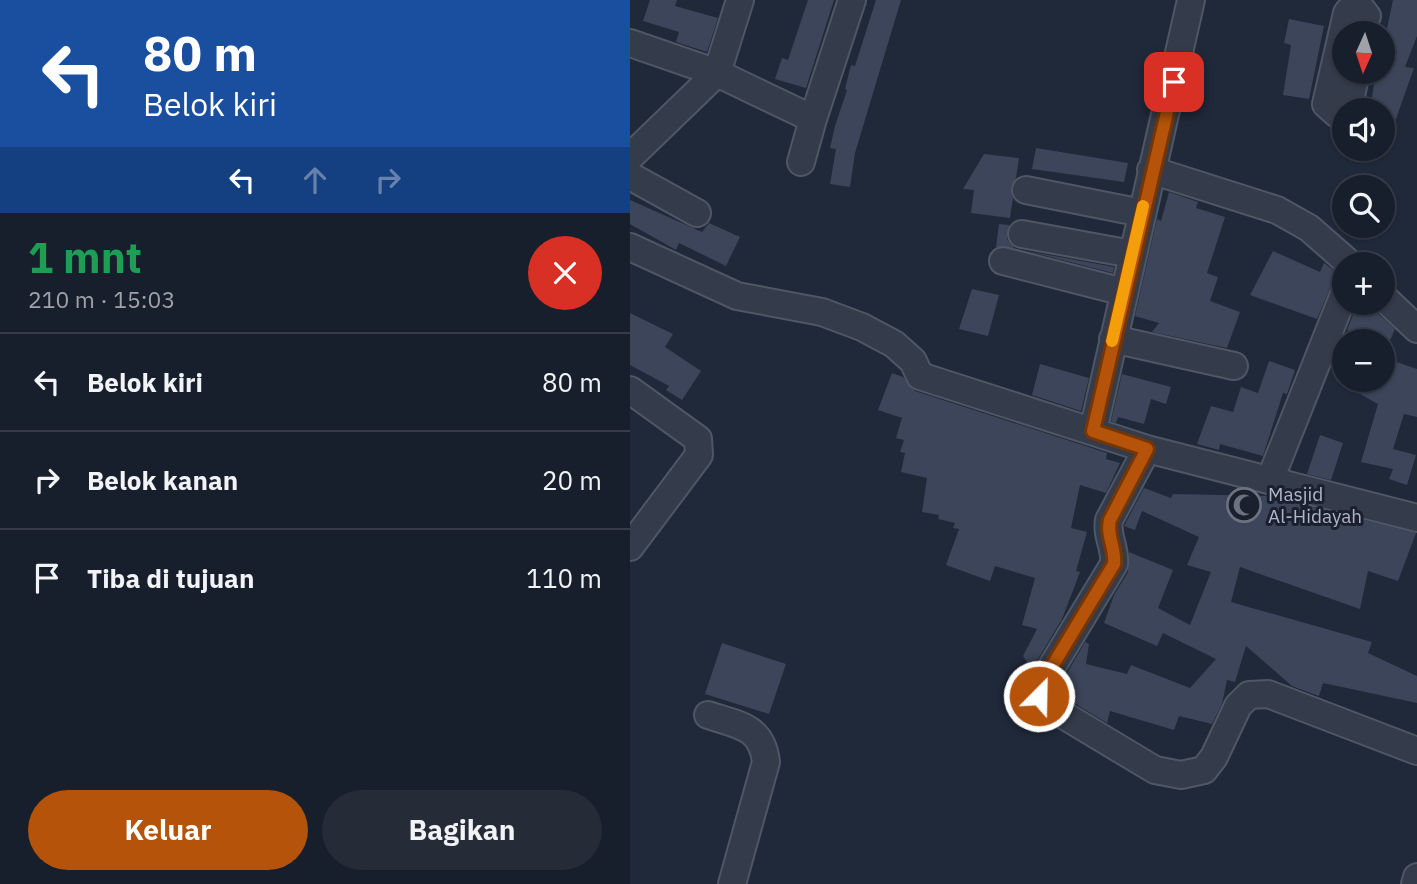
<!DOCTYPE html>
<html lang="id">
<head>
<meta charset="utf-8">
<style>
	:root { --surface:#181f2c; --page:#252c38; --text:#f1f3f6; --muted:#9fa2a9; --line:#363d48; --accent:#b45309 }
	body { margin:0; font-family:"IBM Plex Sans",sans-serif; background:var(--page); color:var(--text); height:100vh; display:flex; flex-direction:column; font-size:26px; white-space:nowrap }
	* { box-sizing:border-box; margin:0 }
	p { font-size:23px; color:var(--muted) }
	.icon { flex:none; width:38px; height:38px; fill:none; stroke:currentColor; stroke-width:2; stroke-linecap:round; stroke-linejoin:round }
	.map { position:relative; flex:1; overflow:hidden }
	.drawer { display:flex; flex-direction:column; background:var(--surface); width:630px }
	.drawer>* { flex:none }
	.banner { background:#1a4fa0; color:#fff; overflow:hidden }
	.needle { width:46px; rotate:183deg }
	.buttons { position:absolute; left:702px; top:21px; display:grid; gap:14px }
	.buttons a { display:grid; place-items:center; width:63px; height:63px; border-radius:50%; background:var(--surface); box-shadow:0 2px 5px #0004,0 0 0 2px var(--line); font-size:35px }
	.pin { position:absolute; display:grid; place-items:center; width:60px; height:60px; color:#fff; margin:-30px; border-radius:14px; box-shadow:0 4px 10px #0006 }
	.me { position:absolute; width:77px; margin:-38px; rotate:23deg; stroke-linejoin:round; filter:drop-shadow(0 0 5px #0008) }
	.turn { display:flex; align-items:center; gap:24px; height:147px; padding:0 28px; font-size:32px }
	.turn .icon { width:91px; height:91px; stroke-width:2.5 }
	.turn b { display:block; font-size:49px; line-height:60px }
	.lanes { display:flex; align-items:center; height:66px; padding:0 28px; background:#0003; justify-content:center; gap:35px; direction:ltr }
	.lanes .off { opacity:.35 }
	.round { display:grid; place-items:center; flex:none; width:74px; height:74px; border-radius:37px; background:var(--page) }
	.summary { display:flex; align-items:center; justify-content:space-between; height:119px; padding:0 28px }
	h1 { font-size:42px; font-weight:700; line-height:52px; color:#1e9e55 }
	.button { display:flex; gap:14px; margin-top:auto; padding:14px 28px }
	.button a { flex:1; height:80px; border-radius:42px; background:var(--accent); color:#fff; font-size:28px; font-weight:700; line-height:80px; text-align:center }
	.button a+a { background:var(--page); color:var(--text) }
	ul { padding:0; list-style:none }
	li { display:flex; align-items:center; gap:21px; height:98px; padding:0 28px; border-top:2px solid var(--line) }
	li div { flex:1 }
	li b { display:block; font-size:26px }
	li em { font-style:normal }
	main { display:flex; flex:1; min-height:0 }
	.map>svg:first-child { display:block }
	.building { fill:#3c455a }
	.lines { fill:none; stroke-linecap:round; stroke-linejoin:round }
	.minor-casing { stroke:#4f5664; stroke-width:30 }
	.minor { stroke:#343b4a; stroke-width:26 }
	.route-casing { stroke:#753606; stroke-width:18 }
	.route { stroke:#b45309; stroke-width:12 }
	.slow { stroke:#f59e0b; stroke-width:12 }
	.labels { text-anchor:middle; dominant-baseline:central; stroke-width:6; stroke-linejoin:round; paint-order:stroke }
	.poi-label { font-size:19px; fill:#afb6c6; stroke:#1a202e; text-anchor:start }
</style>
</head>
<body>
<main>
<section class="drawer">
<div class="banner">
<div class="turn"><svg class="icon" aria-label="left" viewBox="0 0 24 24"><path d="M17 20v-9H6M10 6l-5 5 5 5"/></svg><div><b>80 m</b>Belok kiri</div></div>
<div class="lanes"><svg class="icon" aria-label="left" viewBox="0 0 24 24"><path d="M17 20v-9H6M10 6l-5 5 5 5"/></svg><svg class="icon off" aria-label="ahead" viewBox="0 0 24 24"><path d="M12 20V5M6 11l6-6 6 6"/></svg><svg class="icon off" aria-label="right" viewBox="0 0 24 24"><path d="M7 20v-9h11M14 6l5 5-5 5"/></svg></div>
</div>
<div class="summary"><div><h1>1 mnt</h1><p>210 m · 15:03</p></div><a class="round" style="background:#d93025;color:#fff"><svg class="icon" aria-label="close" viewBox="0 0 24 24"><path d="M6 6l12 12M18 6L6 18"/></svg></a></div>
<ul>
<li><svg class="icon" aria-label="left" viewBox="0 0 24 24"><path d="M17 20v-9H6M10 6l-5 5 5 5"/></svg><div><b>Belok kiri</b></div><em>80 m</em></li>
<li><svg class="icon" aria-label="right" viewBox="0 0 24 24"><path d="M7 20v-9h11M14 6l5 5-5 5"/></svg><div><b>Belok kanan</b></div><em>20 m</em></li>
<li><svg class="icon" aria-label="arrive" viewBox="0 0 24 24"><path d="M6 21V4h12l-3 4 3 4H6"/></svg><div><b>Tiba di tujuan</b></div><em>110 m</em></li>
</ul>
<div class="button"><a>Keluar</a><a>Bagikan</a></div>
</section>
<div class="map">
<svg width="787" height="884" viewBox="0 0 787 884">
	<rect width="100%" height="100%" fill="#20293a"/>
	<path class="building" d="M20,0H47L45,6L88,18L77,52L46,42L49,32L13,21Z
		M178,0H204L176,88L145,79L152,58L158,60Z
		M246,0H271L225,153L220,187L200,184L206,149L200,148L205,126L217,90L215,89L221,65L225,66Z
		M763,0H787V36L775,67L784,68L755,150L752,110H740L746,72H752V32L756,33Z
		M659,19L694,26L679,99L653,95L661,45L654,43Z
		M406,148L498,163L494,182L402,169Z
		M354,154L389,158L386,178L381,188L383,198L380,218L341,213L344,190L333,189Z
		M539,192L568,202L566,208L595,217L577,273L588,277L580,301L610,312L597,348L522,332L529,323L505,316L527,219L531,221Z
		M0,200L72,232L79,223L110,237L96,266L49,243L46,250L0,224Z
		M369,224L379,225L377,239L384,248L366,247Z
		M397,251L484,267L483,273Z
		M643,251L690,272L694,263L714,278L700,288L687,319L620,295Z
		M342,289L369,295L358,336L329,329Z
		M727,305L747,313L765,329L758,345L717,330Z
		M0,313L43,334L35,347L71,371L52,400L36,390L39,386L0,365Z
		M761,360L787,369V417L774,414L763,449L786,455L777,485L759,479L763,469L731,462L748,404L705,380H755Z
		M639,361L665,370L657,394L653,393L633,456L590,444L589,450L567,444L581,406L603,412L611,387L628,393Z
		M410,364L459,378L451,411L402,395Z
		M262,373L273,377L285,391L477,453L476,459L490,463L476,493L450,485L441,528L457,532L446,571L450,572L432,619L402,669L393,656L407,629L392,625L405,578L365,566L360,581L316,565L329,529L323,528L325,523L308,519L309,515L292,512L297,478L271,472L275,453L270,452L274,440L266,438L272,418L248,410Z
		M492,374L541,387L536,404L521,399L514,424L488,417L486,423L481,421Z
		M690,435L713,443L701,480L677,474Z
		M514,488L541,498L543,494L638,496L786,533L768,581L738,571L730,609L610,567L601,602L742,642L738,653L787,676V703L693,683L689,696L683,694L662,686L616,646L605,682L597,680L592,704L582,724L549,716L544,730L480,711L477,723L426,692L455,642L459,644L456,664L497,674L501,665L560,688L586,659L533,633L527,646L474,623L484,595L498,572L499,552L543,570L528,608L560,625L581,572L557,565L569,537L512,511L505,530L494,526Z
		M92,643L156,664L139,714L75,694Z
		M379,676L397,678L393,688L396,707L376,705Z"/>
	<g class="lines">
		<g class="minor-casing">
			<path id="minor" d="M0,43L87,73L183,119L222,0
				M715,110L719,106L726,72
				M714,111L706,113L696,104L717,13L722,7L729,6L737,16
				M0,157L87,73L110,0
				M171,162L183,119
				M521,170L647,210L679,228L720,264
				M0,176L67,213
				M396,190L512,213
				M392,234L502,254
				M0,247L107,296L192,312L232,327L264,344L283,361L290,376L517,449L787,518
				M373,261L494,292
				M752,296L787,329
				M483,339L604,366
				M0,390L68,439L69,455L0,547
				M463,431L561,0
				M517,449L479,520C476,536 486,548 484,564L409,688V696L415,704L525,770L551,775L574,770L584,757L608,706L619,695L638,694L787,751
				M640,480L714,294
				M78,715C108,725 132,726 136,762L102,884
				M785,884L787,877"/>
		</g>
		<use href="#minor" class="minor"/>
	</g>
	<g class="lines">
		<g class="route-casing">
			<path id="route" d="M409,696V688L484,564C486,548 476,536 480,520L517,449L463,431L544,82"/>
		</g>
		<use href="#route" class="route"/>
		<path class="slow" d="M482,341L513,206"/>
	</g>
	<defs>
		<g id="mosque-ring" transform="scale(1.75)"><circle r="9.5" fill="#1a202e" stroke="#6b7280" stroke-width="1.5"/><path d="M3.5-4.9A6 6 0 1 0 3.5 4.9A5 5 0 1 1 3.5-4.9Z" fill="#6b7280"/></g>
	</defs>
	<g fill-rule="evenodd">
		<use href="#mosque-ring" x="614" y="505"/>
	</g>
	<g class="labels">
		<g class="poi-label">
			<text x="638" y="494">Masjid<tspan x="638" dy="22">Al-Hidayah</tspan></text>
		</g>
	</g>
</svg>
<div class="buttons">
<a><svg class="needle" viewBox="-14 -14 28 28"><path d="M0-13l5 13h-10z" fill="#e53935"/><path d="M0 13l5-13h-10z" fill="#9fa2a9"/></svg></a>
<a><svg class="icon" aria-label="sound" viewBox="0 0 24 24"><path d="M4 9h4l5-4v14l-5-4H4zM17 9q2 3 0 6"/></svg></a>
<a><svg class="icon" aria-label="search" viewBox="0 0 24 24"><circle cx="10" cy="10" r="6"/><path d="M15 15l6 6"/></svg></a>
<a>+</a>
<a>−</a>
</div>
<div class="pin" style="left:544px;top:82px;background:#d93025"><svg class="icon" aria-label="arrive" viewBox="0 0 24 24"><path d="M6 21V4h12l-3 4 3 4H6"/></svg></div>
<svg class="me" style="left:409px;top:696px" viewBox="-20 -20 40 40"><circle r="17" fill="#b45309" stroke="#fff" stroke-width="3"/><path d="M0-11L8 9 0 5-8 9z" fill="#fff"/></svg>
</div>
</main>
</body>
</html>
